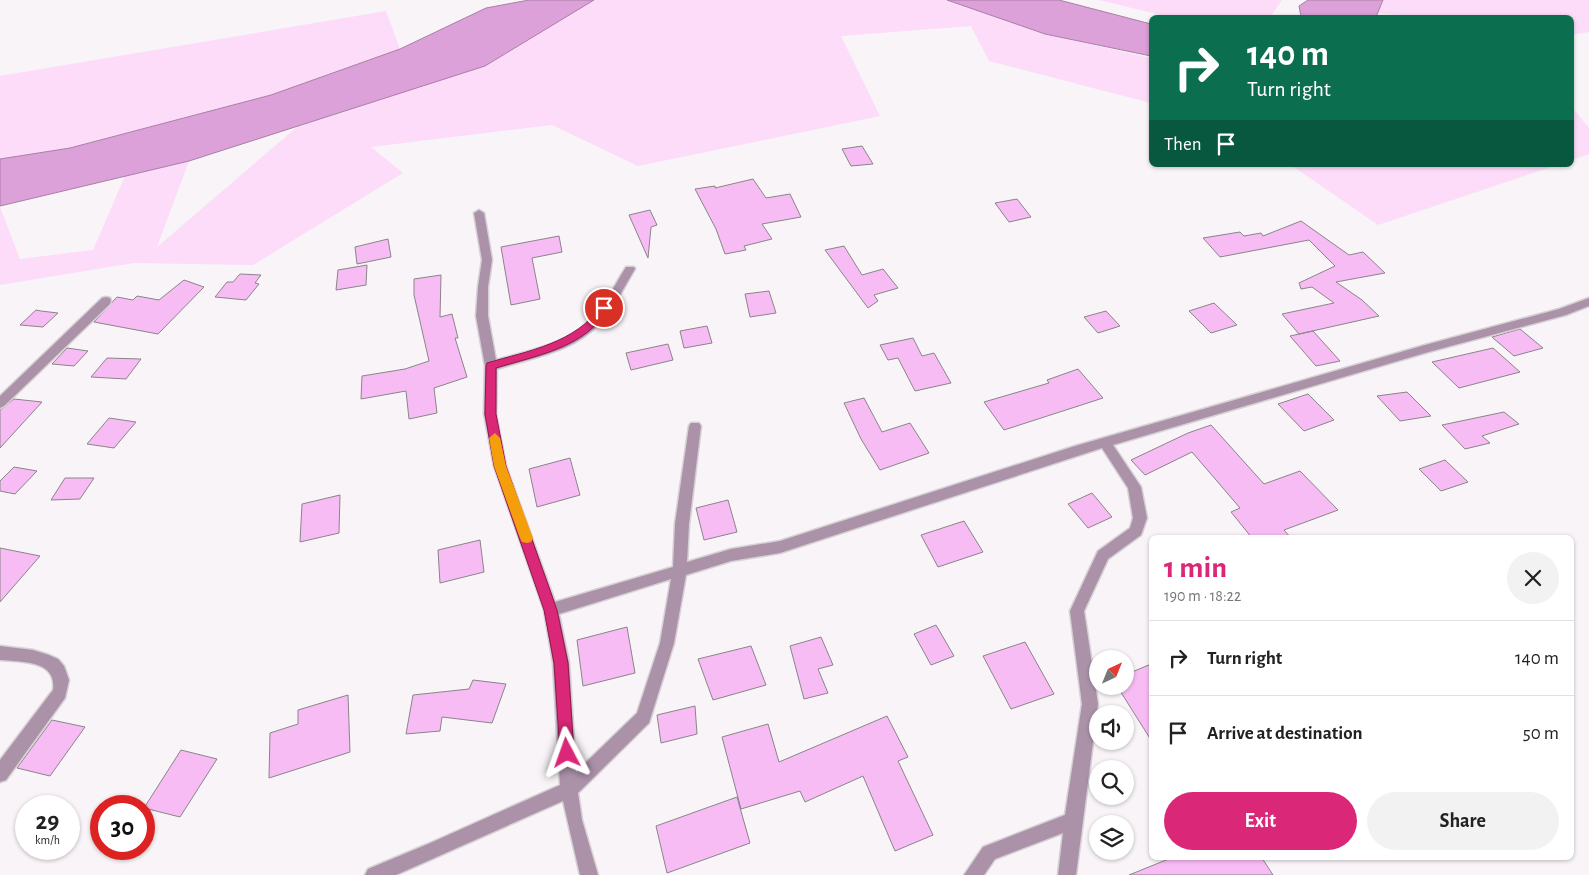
<!DOCTYPE html>
<html lang="en">
<head>
<meta charset="utf-8">
<style>
	:root { --surface:#fff; --page:#f2f2f2; --text:#222; --muted:#767676; --line:#e0e0e0; --accent:#db2777 }
	body { margin:0; font-family:"Alegreya Sans",sans-serif; background:var(--page); color:var(--text); height:100vh; display:flex; flex-direction:column; font-size:19px; white-space:nowrap }
	* { box-sizing:border-box; margin:0 }
	p { font-size:16px; color:var(--muted) }
	.icon { flex:none; width:28px; height:28px; fill:none; stroke:currentColor; stroke-width:2; stroke-linecap:round; stroke-linejoin:round }
	.map { position:relative; flex:1; overflow:hidden }
	.side { position:absolute; left:1149px; top:535px; width:425px; height:325px; display:flex; flex-direction:column; background:var(--surface); border-radius:8px; box-shadow:0 1px 4px #0004 }
	.side>* { flex:none }
	.hud { position:absolute; left:1149px; top:15px; width:425px; height:152px; border-radius:8px; box-shadow:0 1px 4px #0004; background:#0b6e4f; color:#fff; overflow:hidden }
	.needle { width:32px; rotate:43deg }
	.fabs { position:absolute; left:1089px; top:650px; display:grid; gap:10px }
	.fabs a { display:grid; place-items:center; width:45px; height:45px; border-radius:50%; background:var(--surface); box-shadow:0 1px 4px #0004; font-size:25px }
	.speed { position:absolute; left:15px; top:795px; display:flex; gap:10px; font-size:25px; font-weight:700; text-align:center }
	.speed>* { display:grid; place-content:center; width:65px; height:65px; border-radius:50%; background:var(--surface); box-shadow:0 1px 4px #0004; line-height:1 }
	.speed small { font-size:12px; font-weight:400 }
	.speed .limit { border:8px solid #d22; background:#fff; color:#111 }
	.pin { position:absolute; display:grid; place-items:center; width:42px; height:42px; color:#fff; margin:-21px; border:2px solid #fff; border-radius:50%; box-shadow:0 1px 5px #0007 }
	.me { position:absolute; width:55px; margin:-28px; rotate:356deg; stroke-linejoin:round; filter:drop-shadow(0 0 4px #0008) }
	.turn { display:flex; align-items:center; gap:18px; height:105px; padding:0 15px; font-size:22px }
	.turn .icon { width:65px; height:65px; stroke-width:2.5 }
	.turn b { display:block; font-size:35px; line-height:42px }
	.then { display:flex; align-items:center; height:48px; padding:0 15px; background:#0003; gap:10px; font-size:19px }
	.round { display:grid; place-items:center; flex:none; width:52px; height:52px; border-radius:26px; background:var(--page) }
	.headline { display:flex; align-items:center; justify-content:space-between; height:85px; padding:0 15px }
	h1 { font-size:30px; font-weight:700; line-height:38px; color:var(--accent) }
	.action { display:flex; gap:10px; margin-top:auto; padding:10px 15px }
	.action a { flex:1; height:58px; border-radius:30px; background:var(--accent); color:#fff; font-size:20px; font-weight:700; line-height:58px; text-align:center }
	.action a+a { background:var(--page); color:var(--text) }
	ul { padding:0; list-style:none }
	li { display:flex; align-items:center; gap:15px; height:75px; padding:0 15px; border-top:1px solid var(--line) }
	li div { flex:1 }
	li b { display:block; font-size:19px }
	li em { font-style:normal }
	.map>svg:first-child { display:block }
	.green { fill:#fcdcf9 }
	.water { fill:#dca1d8; stroke:#a97fa6 }
	.building { fill:#f8bcf4; stroke:#898589 }
	.lines { fill:none; stroke-linecap:round; stroke-linejoin:round }
	.street-casing { stroke:#d5d1d4; stroke-width:3 }
	.street { fill:#ab92a9; fill-rule:evenodd }
	.route { fill:#db2777; stroke:#8e194d }
	.slow { fill:#f59e0b }
</style>
</head>
<body>
<div class="map">
<svg width="1589" height="875" viewBox="0 0 1589 875">
	<rect width="100%" height="100%" fill="#f8f4f7"/>
	<path class="green" d="M594,0H947L1045,34L1151,58V103L989,61L971,26L841,36L880,116L638,166L552,125L371,147L403,173L253,265L134,263L0,285V207L20,259L93,250L125,176L189,161L157,247L297,127L367,102L485,66Z
		M1099,0H1282L1270,17H1169Z
		M1383,0H1589V32L1571,35V18H1438L1378,13Z
		M386,11L400,49L271,95L70,148L0,159V76Z
		M1571,106L1589,128V154L1571,160Z
		M1291,165H1557L1378,225Z"/>
	<path class="water" d="M529,0H594L485,66L189,161L0,206V159L70,148L271,95L400,49L486,8Z
		M947,0H1059L1151,24V56L1045,34Z
		M1308,0H1383L1376,17H1301L1299,6Z"/>
	<path class="building" d="M862,146L873,164L851,166L842,149Z
		M753,179L766,198L790,194L801,217L762,224L772,239L744,246L746,250L725,254L716,229L695,189L715,186V188Z
		M1017,199L1031,217L1009,222L995,203Z
		M650,210L657,225L651,227L648,258L629,215Z
		M1301,221L1349,255L1363,252L1385,273L1336,282L1362,300L1379,316L1299,334L1282,314L1334,303L1312,287L1301,289L1299,283L1335,266L1309,240L1220,257L1203,238L1240,232L1244,236L1261,233L1263,236Z
		M559,236L562,252L532,258L540,299L511,305L501,247Z
		M388,239L391,257L357,264L355,247Z
		M844,246L862,275L883,269L898,288L874,295L878,301L868,308L825,250Z
		M367,265L366,285L336,290L338,270Z
		M240,274L261,275L255,283L259,284L246,300L215,297L227,282H233Z
		M441,275L440,317L452,314L458,338H455L467,377L434,388L437,413L409,419L406,391L361,399L362,376L405,369L429,361L414,295V279Z
		M184,280L204,287L158,334L94,322L117,297L133,300L137,296L159,300Z
		M769,291L776,313L750,317L745,294Z
		M1214,303L1237,325L1211,333L1189,311Z
		M36,310L41,311L58,313L43,327L20,325Z
		M1106,311L1120,326L1098,333L1084,317Z
		M707,326L712,343L684,348L680,331Z
		M1520,329L1543,348L1514,356L1492,337Z
		M1313,331L1340,361L1316,366L1290,336Z
		M913,338L922,356L934,353L951,383L915,391L898,358L888,360L880,345Z
		M668,344L673,360L631,370L626,353Z
		M67,348L88,351L74,366L52,364Z
		M1493,348L1520,372L1459,388L1432,362Z
		M107,358L141,359L126,379L91,377Z
		M1078,369L1103,398L1004,430L984,402L1049,383L1047,380Z
		M1407,392L1431,416L1400,421L1377,396Z
		M1308,394L1334,420L1304,431L1278,404Z
		M864,398L882,432L910,423L929,453L880,470L861,439L844,403Z
		M14,399L42,402L0,448V410Z
		M1504,412L1519,424L1482,436L1490,443L1465,449L1442,425Z
		M109,418L136,422L114,448L87,444Z
		M1211,425L1264,484L1300,471L1338,510L1284,530L1291,538H1252L1231,512L1240,508L1192,452L1145,475L1131,460L1188,433Z
		M570,458L580,495L537,507L529,469Z
		M1445,460L1468,482L1441,491L1419,469Z
		M14,467L37,471L15,494L0,491V481Z
		M65,478H94L80,499L51,500Z
		M1092,493L1112,517L1088,528L1068,504Z
		M340,495L339,533L300,542L302,504Z
		M728,500L737,532L704,540L696,508Z
		M964,521L983,552L938,567L921,535Z
		M480,540L484,572L440,583L438,550Z
		M0,548L40,556L0,602Z
		M936,625L954,656L931,665L914,634Z
		M627,627L635,673L583,686L577,640Z
		M821,637L833,665L818,669L828,693L804,699L790,646Z
		M1025,642L1054,694L1011,709L983,656Z
		M751,646L766,685L713,700L698,659Z
		M1151,664V740L1117,686H1125V675Z
		M473,680L506,684L492,723L442,717L440,731L406,734L413,695L469,689Z
		M348,695L350,752L269,778L270,733L298,724V710Z
		M695,706L697,734L661,743L657,715Z
		M887,716L908,757L898,761L933,835L895,851L863,776L805,802L800,791L741,809L722,737L768,724L779,762Z
		M52,720L85,727L50,776L17,768Z
		M181,750L217,759L180,817L144,808Z
		M737,797L750,843L667,873L656,826Z
		M1171,858H1262L1273,875H1129Z"/>
	<g class="lines">
		<g class="street-casing">
			<path id="street" d="M479,210L484,213L492,260L488,287V316L496,360C529,351 567,344 592,319C606,304 615,284 626,267H634L635,269C624,287 614,309 599,324C573,352 531,358 497,369L496,414L506,466L555,602L673,567L675,524L689,426L691,423H699L701,426L689,524L687,562L731,549L780,541L1075,446L1425,345L1559,309L1589,298V306L1566,315L1425,353L1113,445L1141,487L1147,518L1141,535L1108,559L1084,611L1098,704L1076,875H1058L1063,833L995,859L984,875H964L983,847L1065,815L1082,704L1070,611L1098,551L1130,528L1133,518L1128,488L1102,448L780,553L731,561L686,575L674,643L649,723L578,793L582,820L598,875H580L563,801L396,875H365L368,869L428,844L560,785L553,663L544,610L494,466L484,414L485,366L476,316L478,287L482,260L474,213ZM671,579L660,643L637,713L576,772L569,663L559,614Z
				M106,297L110,298L111,301L110,304L4,406L0,408V396L102,298Z
				M0,646L33,650L49,655L58,659L64,666L69,680L65,698L6,780L0,782V760L53,690C57,660 22,662 0,660Z"/>
		</g>
		<use href="#street" class="street"/>
	</g>
	<path class="route" d="M604,305L609,308C585,348 538,355 496,368V414L506,466L557,610L568,663L574,753L572,759L567,761L562,759L560,753L554,663L544,610L494,466L485,414L486,366L487,363C528,351 576,343 601,306Z"/>
	<path class="slow" d="M495,433L500,438L506,466L533,538L531,542L527,543L522,542L520,538L494,466L489,438Z"/>
</svg>
<div class="fabs">
<a><svg class="needle" viewBox="-14 -14 28 28"><path d="M0-13l5 13h-10z" fill="#e53935"/><path d="M0 13l5-13h-10z" fill="#767676"/></svg></a>
<a><svg class="icon" aria-label="sound" viewBox="0 0 24 24"><path d="M4 9h4l5-4v14l-5-4H4zM17 9q2 3 0 6"/></svg></a>
<a><svg class="icon" aria-label="search" viewBox="0 0 24 24"><circle cx="10" cy="10" r="6"/><path d="M15 15l6 6"/></svg></a>
<a><svg class="icon" aria-label="layers" viewBox="0 0 24 24"><path d="M12 4l9 5-9 5-9-5zM3 14l9 5 9-5"/></svg></a>
</div>
<div class="speed"><div>29<small>km/h</small></div><div class="limit">30</div></div>
<div class="pin" style="left:604px;top:308px;background:#d93025"><svg class="icon" aria-label="arrive" viewBox="0 0 24 24"><path d="M6 21V4h12l-3 4 3 4H6"/></svg></div>
<svg class="me" style="left:567px;top:753px" viewBox="-20 -20 40 40"><path d="M0-17L14 15 0 8-14 15z" fill="#db2777" stroke="#fff" stroke-width="4"/></svg>
<div class="hud">
<div class="turn"><svg class="icon" aria-label="right" viewBox="0 0 24 24"><path d="M7 20v-9h11M14 6l5 5-5 5"/></svg><div><b>140 m</b>Turn right</div></div>
<div class="then">Then<svg class="icon" aria-label="arrive" viewBox="0 0 24 24"><path d="M6 21V4h12l-3 4 3 4H6"/></svg></div>
</div>
<section class="side">
<div class="headline"><div><h1>1 min</h1><p>190 m · 18:22</p></div><a class="round"><svg class="icon" aria-label="close" viewBox="0 0 24 24"><path d="M6 6l12 12M18 6L6 18"/></svg></a></div>
<ul>
<li><svg class="icon" aria-label="right" viewBox="0 0 24 24"><path d="M7 20v-9h11M14 6l5 5-5 5"/></svg><div><b>Turn right</b></div><em>140 m</em></li>
<li><svg class="icon" aria-label="arrive" viewBox="0 0 24 24"><path d="M6 21V4h12l-3 4 3 4H6"/></svg><div><b>Arrive at destination</b></div><em>50 m</em></li>
</ul>
<div class="action"><a>Exit</a><a>Share</a></div>
</section>
</div>
</body>
</html>
